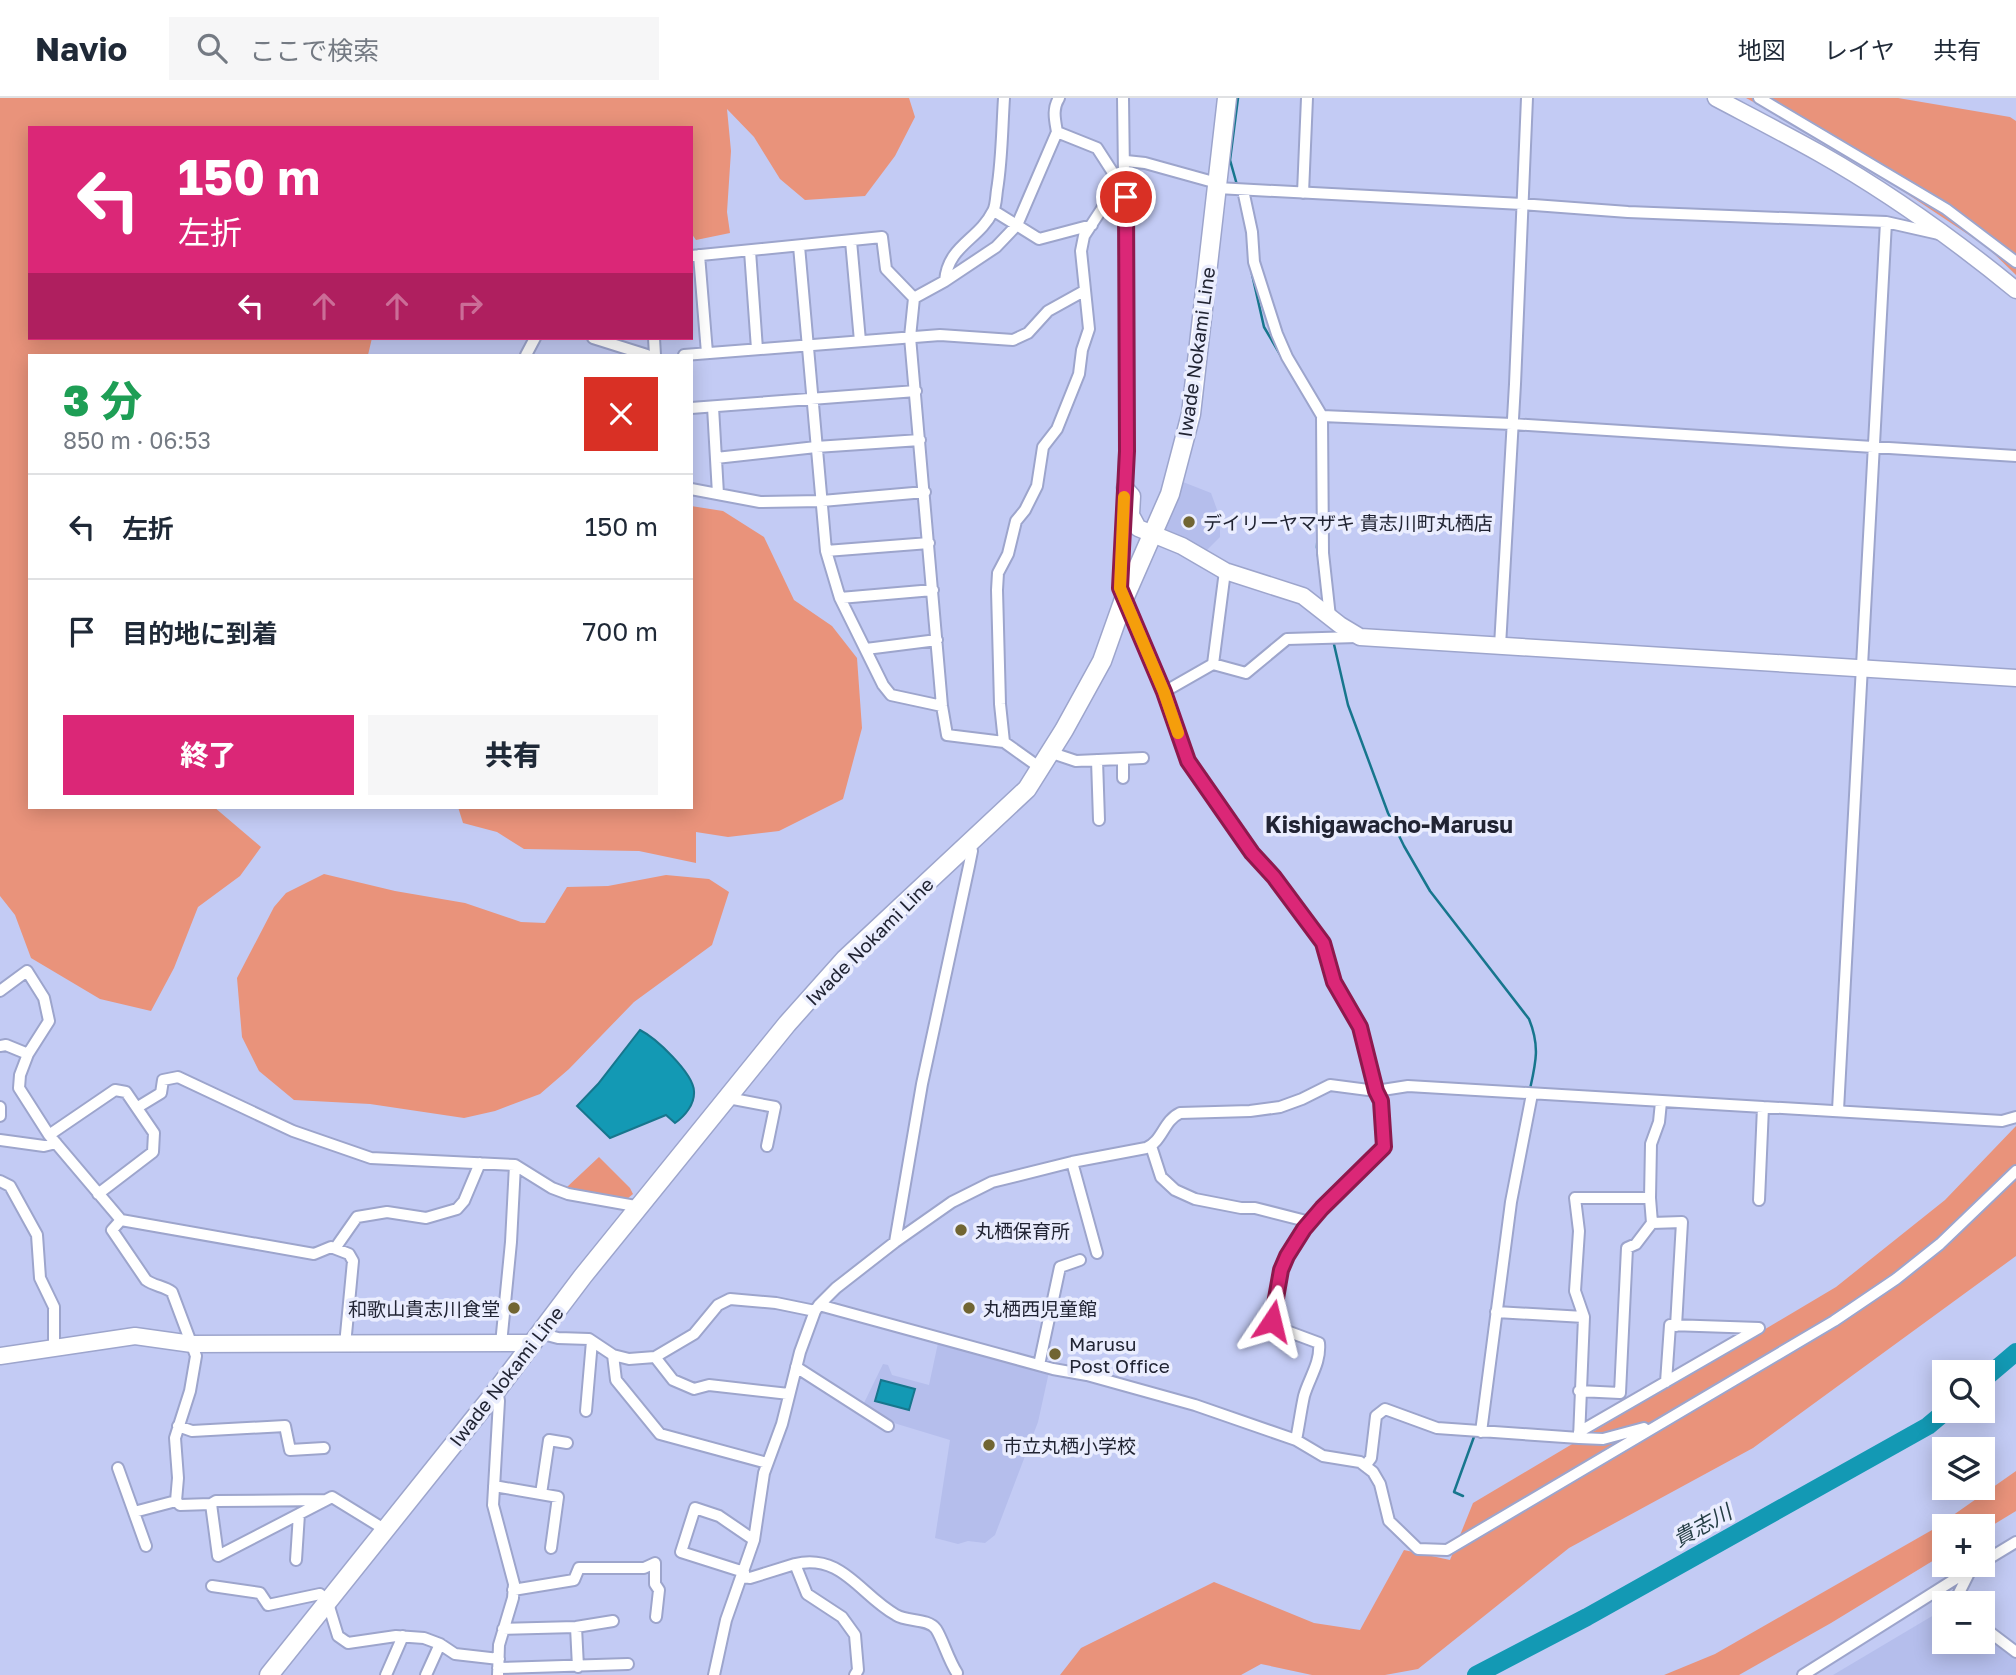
<!DOCTYPE html>
<html lang="ja">
<head>
<meta charset="utf-8">
<style>
	:root { --surface:#fff; --page:#f6f6f7; --text:#1f2937; --muted:#747a83; --line:#e0e1e3; --accent:#db2777 }
	body { margin:0; font-family:"Golos Text","Noto Sans JP",sans-serif; background:var(--page); color:var(--text); height:100vh; display:flex; flex-direction:column; font-size:26px; white-space:nowrap }
	* { box-sizing:border-box; margin:0 }
	p { font-size:23px; color:var(--muted) }
	.icon { flex:none; width:38px; height:38px; fill:none; stroke:currentColor; stroke-width:2; stroke-linecap:round; stroke-linejoin:round }
	.map { position:relative; flex:1; overflow:hidden }
	.side { position:absolute; left:28px; top:256px; width:665px; height:455px; display:flex; flex-direction:column; background:var(--surface); border-radius:0px; box-shadow:0 4px 18px #0003 }
	.side>* { flex:none }
	.guide { position:absolute; left:28px; top:28px; width:665px; height:214px; border-radius:0px; box-shadow:0 4px 18px #0003; background:#db2777; color:#fff; overflow:hidden }
	.tools { position:absolute; left:1932px; top:1262px; display:grid; gap:14px }
	.tools a { display:grid; place-items:center; width:63px; height:63px; border-radius:0px; background:var(--surface); box-shadow:0 4px 18px #0003; font-size:35px }
	.pin { position:absolute; display:grid; place-items:center; width:60px; height:60px; color:#fff; margin:-30px; border:4px solid #fff; border-radius:50%; box-shadow:0 2px 7px #0007 }
	.me { position:absolute; width:77px; margin:-38px; rotate:10deg; stroke-linejoin:round; filter:drop-shadow(0 0 5px #0008) }
	.turn { display:flex; align-items:center; gap:24px; height:147px; padding:0 35px; font-size:32px }
	.turn .icon { width:91px; height:91px; stroke-width:2.5 }
	.turn b { display:block; font-size:49px; line-height:60px }
	.lanes { display:flex; align-items:center; height:66px; padding:0 35px; background:#0003; justify-content:center; gap:35px; direction:ltr }
	.lanes .off { opacity:.35 }
	.round { display:grid; place-items:center; flex:none; width:74px; height:74px; border-radius:0px; background:var(--page) }
	.headline { display:flex; align-items:center; justify-content:space-between; height:119px; padding:0 35px }
	h1 { font-size:42px; font-weight:800; line-height:52px; color:#1e9e55 }
	.action { display:flex; gap:14px; margin-top:auto; padding:14px 35px }
	.action a { flex:1; height:80px; border-radius:0px; background:var(--accent); color:#fff; font-size:28px; font-weight:800; line-height:80px; text-align:center }
	.action a+a { background:var(--page); color:var(--text) }
	ul { padding:0; list-style:none }
	li { display:flex; align-items:center; gap:21px; height:105px; padding:0 35px; border-top:2px solid var(--line) }
	li div { flex:1 }
	li b { display:block; font-size:26px }
	li em { font-style:normal }
	header { display:flex; align-items:center; gap:42px; box-sizing:border-box; height:98px; padding:0 35px; background:var(--surface); border-bottom:2px solid var(--line) }
	header strong { font-size:33px }
	nav { display:flex; gap:38px; margin-inline-start:auto; font-size:24px }
	.search { width:490px; height:63px; background:var(--page); display:flex; align-items:center; gap:18px; box-sizing:border-box; padding:0 24px; border-radius:0px; color:var(--muted); font-size:26px }
	.map>svg:first-child { display:block }
	.built { fill:#b5beec }
	.green { fill:#e9937b }
	.water { fill:#1399b4; stroke:#17768d; stroke-width:2 }
	.lines { fill:none; stroke-linecap:round; stroke-linejoin:round }
	.stream { stroke:#17768d; stroke-width:2.5 }
	.river { stroke:#1399b4; stroke-width:18 }
	.street-casing { stroke:#9da5cc; stroke-width:14 }
	.secondary-casing { stroke:#9da5cc; stroke-width:19 }
	.primary-casing { stroke:#9da5cc; stroke-width:21 }
	.street { stroke:#fff; stroke-width:10 }
	.secondary { stroke:#fff; stroke-width:16 }
	.primary { stroke:#fff; stroke-width:18 }
	.route-casing { stroke:#8e194d; stroke-width:18 }
	.route { stroke:#db2777; stroke-width:12 }
	.slow { stroke:#f59e0b; stroke-width:12 }
	.poi-dot { fill:#716532; stroke:#eaedfe; stroke-width:2.5 }
	.labels { text-anchor:middle; dominant-baseline:central; stroke-width:7; stroke-linejoin:round; paint-order:stroke }
	.street-label { font-size:19px; fill:#212433; stroke:#eaedfe }
	.poi-label { font-size:19px; fill:#212433; stroke:#eaedfe; text-anchor:start }
	.water-label { font-size:21px; font-style:italic; fill:#253e45; stroke:#eaedfe }
	.quarter-label { font-size:23px; font-weight:bold; fill:#212433; stroke:#eaedfe }
</style>
</head>
<body>
<header>
<strong>Navio</strong>
<div class="search"><svg class="icon" aria-label="search" viewBox="0 0 24 24"><circle cx="10" cy="10" r="6"/><path d="M15 15l6 6"/></svg>ここで検索</div>
<nav><a>地図</a><a>レイヤ</a><a>共有</a></nav>
</header>
<div class="map">
<svg width="2016" height="1577" viewBox="0 0 2016 1577">
	<rect width="100%" height="100%" fill="#c3cbf4"/>
	<path class="built" d="M1183,384L1211,395L1220,420V439L1204,455L1169,437L1164,428Z
		M938,1245L1049,1274L1038,1324L995,1437L985,1445L968,1443L958,1446L935,1440L950,1342L884,1322L863,1307L883,1266L888,1267L892,1277L929,1287Z
		M1944,1511V1544H1983V1534L2016,1559V1577H1833Z"/>
	<path class="green" d="M0,0H909L915,19L895,58L865,98L805,102L780,81L754,39L727,11L731,53L727,114L730,135L696,142L691,135V30H30V240H372L368,257H30V709H214L261,749L240,778L198,809L174,870L151,913L100,901L31,860L15,817L0,798Z
		M1746,0H1898L2010,19L2016,23V177L1987,149L1834,47Z
		M691,408L723,413L764,439L794,502L832,528L857,560L862,630L843,701L779,733L728,739L696,734V765L639,753L524,751L497,734L463,725L458,709H691Z
		M324,776L395,793L465,805L521,824L545,825L567,789L608,788L666,777L709,781L729,794L712,847L634,904L569,971L540,996L495,1013L464,1020L370,1006L294,1002L259,973L242,939L237,880L274,809L286,795Z
		M2016,1028V1158L1753,1350L1569,1450L1418,1571L1385,1577H1312L1261,1566L1241,1577H1060L1081,1550L1214,1484L1314,1525L1360,1532L1404,1452L1450,1462L1473,1405L1836,1189L1945,1102Z
		M599,1059L630,1090L633,1096L627,1101L567,1089Z
		M2016,1373V1413L1983,1433V1428H1944V1456L1831,1525L1739,1577H1664L1715,1556L1932,1432Z"/>
	<path class="water" d="M640,932C656,940 693,975 694,993C695,1006 685,1018 675,1025L666,1017L610,1040L577,1008L598,986Z
		M881,1282L915,1291L909,1312L875,1303Z"/>
	<g class="lines">
		<path class="stream" d="M1237,87L1230,62L1238,0
			M1252,176L1264,229L1281,258
			M1318,429L1317,449L1324,506
			M1333,542L1348,607L1388,715L1404,748L1430,793L1529,921C1540,948 1536,964 1530,991
			M1463,1398L1454,1394L1475,1336"/>
		<path class="river" d="M1983,1282L2016,1254
			M1476,1577L1587,1519L1928,1328L1947,1312"/>
		<g class="street-casing">
			<path id="street" d="M1123,0L1127,302L1120,490L1164,594L1188,663L1252,756L1274,779L1323,845L1334,884L1360,929L1376,993L1381,1003L1384,1049L1322,1110L1304,1131L1287,1158L1281,1173L1272,1223L1276,1229L1319,1245C1321,1265 1309,1280 1304,1298C1301,1312 1299,1327 1296,1342
				M1759,0L1946,111L2016,164
				M1057,34L1097,50L1117,81
				M1126,63L1145,65L1217,85
				M1217,90L1522,106L1628,114L1886,124L1939,136
				M1243,92L1252,134L1254,164L1277,236L1287,259L1322,318L1323,455L1330,519
				M1303,95L1307,0
				M994,113L1039,141L1092,127
				M851,143L860,243
				M799,148L826,453L840,500L883,587L891,597L942,608
				M750,153L757,251
				M699,157L707,255
				M691,158L882,139L886,171L914,200
				M945,183L996,149L1017,127L1057,34C1055,22 1052,11 1059,0
				M914,200L910,239L942,608L947,637L1004,644L1039,669
				M914,200L945,183C948,147 979,142 993,113C996,108 996,99 997,92C1002,62 1002,31 1004,0
				M593,240L647,257
				M654,240L655,257
				M526,257L535,240
				M684,257L940,237L1013,242L1028,235L1048,213L1084,193
				M713,309L718,396
				M691,310L916,293
				M1322,318L1512,326L2016,358
				M716,360L816,349L920,342
				M691,391L760,404L822,403L925,394
				M826,453L929,445
				M840,500L933,492
				M1500,548L1515,286L1527,0
				M866,551L937,542
				M1213,566L1225,473
				M1164,594L1213,566L1246,575L1287,541L1357,539
				M1004,644L1000,606L997,492L998,475L1008,456L1016,423L1025,412L1037,388L1043,349L1057,331L1079,276L1082,252L1089,231L1081,153L1084,138L1105,106L1117,81L1125,78
				M1049,654L1076,663L1143,660
				M1123,661V680
				M1097,662L1099,722
				M0,893L27,873L44,900L49,923L28,956
				M0,948L6,947L28,956L20,977L19,990L49,1037L121,1122L314,1156L331,1149L349,1156L353,1163L345,1247
				M728,1000L775,1009L767,1048
				M0,1009V1018
				M138,1009L161,995L163,982L178,979L293,1033L371,1060L515,1067L552,1090L568,1096L641,1109
				M1838,1012L1886,124
				M49,1037L115,992L126,994L154,1035L153,1054L98,1096
				M0,1042L44,1048L56,1045
				M1151,1048L1161,1079L1175,1092L1195,1101L1241,1110H1255L1310,1124
				M1072,1064L1097,1155
				M0,1083L10,1088L37,1137L40,1180L54,1209V1249
				M1650,1100L1652,1125L1682,1124L1676,1228
				M1759,1102L1763,1009
				M121,1122L112,1132L146,1182C154,1188 164,1188 172,1194L196,1258L190,1293L175,1340L178,1380L176,1403L180,1407L211,1406L216,1403L325,1402
				M895,1144L922,986L969,768L972,753L969,746
				M336,1149L357,1119L387,1114L426,1120L457,1111L464,1103L480,1065
				M819,1207L1053,1271L1087,1277L1195,1307L1296,1342L1323,1358L1360,1364L1373,1374L1380,1386L1389,1423L1418,1451L1447,1452L1834,1223L1896,1181L1940,1146L2016,1073
				M1496,1214L1584,1219
				M539,1235L558,1240L589,1241L613,1257L629,1261L655,1259L694,1236L718,1207L730,1201L776,1205L815,1213
				M501,1246L511,1144L515,1067
				M613,1257L616,1282L660,1336L767,1365
				M655,1259L673,1282L694,1291L709,1287L789,1296
				M1039,1267L1060,1169L1080,1162
				M796,1269L888,1328
				M497,1292L499,1303L493,1407L514,1486L513,1500L499,1547L498,1577
				M1579,1293L1620,1295L1627,1150L1636,1146L1652,1125
				M586,1313L592,1243
				M178,1328L192,1333L285,1328L290,1352L324,1350
				M1481,1334L1511,1104L1532,996
				M1579,1334L1759,1230L1670,1227L1666,1284
				M1579,1340L1603,1341L1644,1330
				M1365,1368L1371,1360L1376,1318L1385,1311L1437,1330L1579,1340L1584,1219L1575,1193L1579,1133L1575,1100H1650L1651,1046L1659,1024L1661,1004
				M118,1370L146,1448
				M494,1388L558,1399L551,1450
				M541,1396L549,1342L567,1345
				M211,1406L218,1458L332,1399L384,1431
				M134,1414L176,1403
				M296,1462L299,1416
				M1983,1464L2016,1444
				M795,1466C842,1455 860,1497 896,1517C907,1524 928,1520 936,1531C943,1542 948,1561 957,1575
				M744,1474L681,1454L695,1410L719,1418L754,1442
				M743,1479L750,1480L795,1466L807,1496L842,1519L855,1537L858,1572L855,1577
				M212,1488L260,1495L268,1507L320,1496L327,1502L338,1538L348,1545L396,1538L424,1540L440,1546L455,1556L499,1561
				M513,1492L574,1482L579,1470H644L655,1465V1486L659,1492L656,1519
				M1954,1505L1969,1475
				M576,1529L578,1569
				M1983,1529L2016,1554
				M503,1531L576,1529L613,1523
				M498,1570L628,1566
				M386,1577L403,1538
				M426,1577L440,1546
				M714,1577L726,1522L754,1442L764,1375L782,1326L800,1254L815,1213L819,1207L836,1190L895,1144L952,1104L992,1084L1072,1064L1146,1050C1163,1043 1163,1023 1180,1015L1250,1013L1280,1009L1302,1001L1330,987L1376,993L1408,988L2002,1023L2016,1019
				M1803,1577L1979,1466"/>
		</g>
		<g class="secondary-casing">
			<path id="secondary" d="M1716,0C1750,18 1785,36 1819,55C1888,94 1955,142 2016,192
				M1125,390L1132,398L1131,417L1138,430L1182,448L1225,473L1303,498L1340,527L1360,539L2016,580
				M0,1258L135,1238L192,1246L533,1245"/>
		</g>
		<g class="primary-casing">
			<path id="primary" d="M269,1577L497,1292L583,1178L787,926L845,861L1027,691L1064,632L1102,563L1124,501L1170,396L1191,316L1227,0"/>
		</g>
		<use href="#street" class="street"/>
		<use href="#secondary" class="secondary"/>
		<use href="#primary" class="primary"/>
	</g>
	<g class="lines">
		<g class="route-casing">
			<path id="route" d="M1126,99L1127,353L1120,490L1164,594L1188,663L1252,755L1274,779L1323,845L1334,884L1360,929L1376,993L1381,1003L1384,1049L1322,1110L1304,1131L1287,1158L1281,1172L1272,1223"/>
		</g>
		<use href="#route" class="route"/>
		<path class="slow" d="M1124,399L1120,490L1164,594L1178,635"/>
	</g>
	<g class="poi-dot">
		<circle cx="1189" cy="424" r="7"/>
		<circle cx="961" cy="1132" r="7"/>
		<circle cx="514" cy="1210" r="7"/>
		<circle cx="969" cy="1210" r="7"/>
		<circle cx="1055" cy="1256" r="7"/>
		<circle cx="989" cy="1347" r="7"/>
	</g>
	<g class="labels">
		<g class="street-label">
			<text transform="translate(1196 254) rotate(-82)">Iwade Nokami Line</text>
			<text transform="translate(869 843) rotate(-45)">Iwade Nokami Line</text>
			<text transform="translate(506 1278) rotate(-52)">Iwade Nokami Line</text>
		</g>
		<g class="poi-label">
			<text x="1203" y="424">デイリーヤマザキ 貴志川町丸栖店</text>
			<text x="975" y="1132">丸栖保育所</text>
			<text x="500" y="1210" text-anchor="end">和歌山貴志川食堂</text>
			<text x="983" y="1210">丸栖西児童館</text>
			<text x="1069" y="1245">Marusu<tspan x="1069" dy="22">Post Office</tspan></text>
			<text x="1003" y="1347">市立丸栖小学校</text>
		</g>
		<g class="water-label">
			<text transform="translate(1702 1427) rotate(-29)">貴志川</text>
		</g>
		<g class="quarter-label">
			<text x="1389" y="726">Kishigawacho-Marusu</text>
		</g>
	</g>
</svg>
<div class="tools">
<a><svg class="icon" aria-label="search" viewBox="0 0 24 24"><circle cx="10" cy="10" r="6"/><path d="M15 15l6 6"/></svg></a>
<a><svg class="icon" aria-label="layers" viewBox="0 0 24 24"><path d="M12 4l9 5-9 5-9-5zM3 14l9 5 9-5"/></svg></a>
<a>+</a>
<a>−</a>
</div>
<div class="pin" style="left:1126px;top:99px;background:#d93025"><svg class="icon" aria-label="arrive" viewBox="0 0 24 24"><path d="M6 21V4h12l-3 4 3 4H6"/></svg></div>
<svg class="me" style="left:1272px;top:1223px" viewBox="-20 -20 40 40"><path d="M0-17L14 15 0 8-14 15z" fill="#db2777" stroke="#fff" stroke-width="4"/></svg>
<div class="guide">
<div class="turn"><svg class="icon" aria-label="left" viewBox="0 0 24 24"><path d="M17 20v-9H6M10 6l-5 5 5 5"/></svg><div><b>150 m</b>左折</div></div>
<div class="lanes"><svg class="icon" aria-label="left" viewBox="0 0 24 24"><path d="M17 20v-9H6M10 6l-5 5 5 5"/></svg><svg class="icon off" aria-label="ahead" viewBox="0 0 24 24"><path d="M12 20V5M6 11l6-6 6 6"/></svg><svg class="icon off" aria-label="ahead" viewBox="0 0 24 24"><path d="M12 20V5M6 11l6-6 6 6"/></svg><svg class="icon off" aria-label="right" viewBox="0 0 24 24"><path d="M7 20v-9h11M14 6l5 5-5 5"/></svg></div>
</div>
<section class="side">
<div class="headline"><div><h1>3 分</h1><p>850 m · 06:53</p></div><a class="round" style="background:#d93025;color:#fff"><svg class="icon" aria-label="close" viewBox="0 0 24 24"><path d="M6 6l12 12M18 6L6 18"/></svg></a></div>
<ul>
<li><svg class="icon" aria-label="left" viewBox="0 0 24 24"><path d="M17 20v-9H6M10 6l-5 5 5 5"/></svg><div><b>左折</b></div><em>150 m</em></li>
<li><svg class="icon" aria-label="arrive" viewBox="0 0 24 24"><path d="M6 21V4h12l-3 4 3 4H6"/></svg><div><b>目的地に到着</b></div><em>700 m</em></li>
</ul>
<div class="action"><a>終了</a><a>共有</a></div>
</section>
</div>
</body>
</html>
